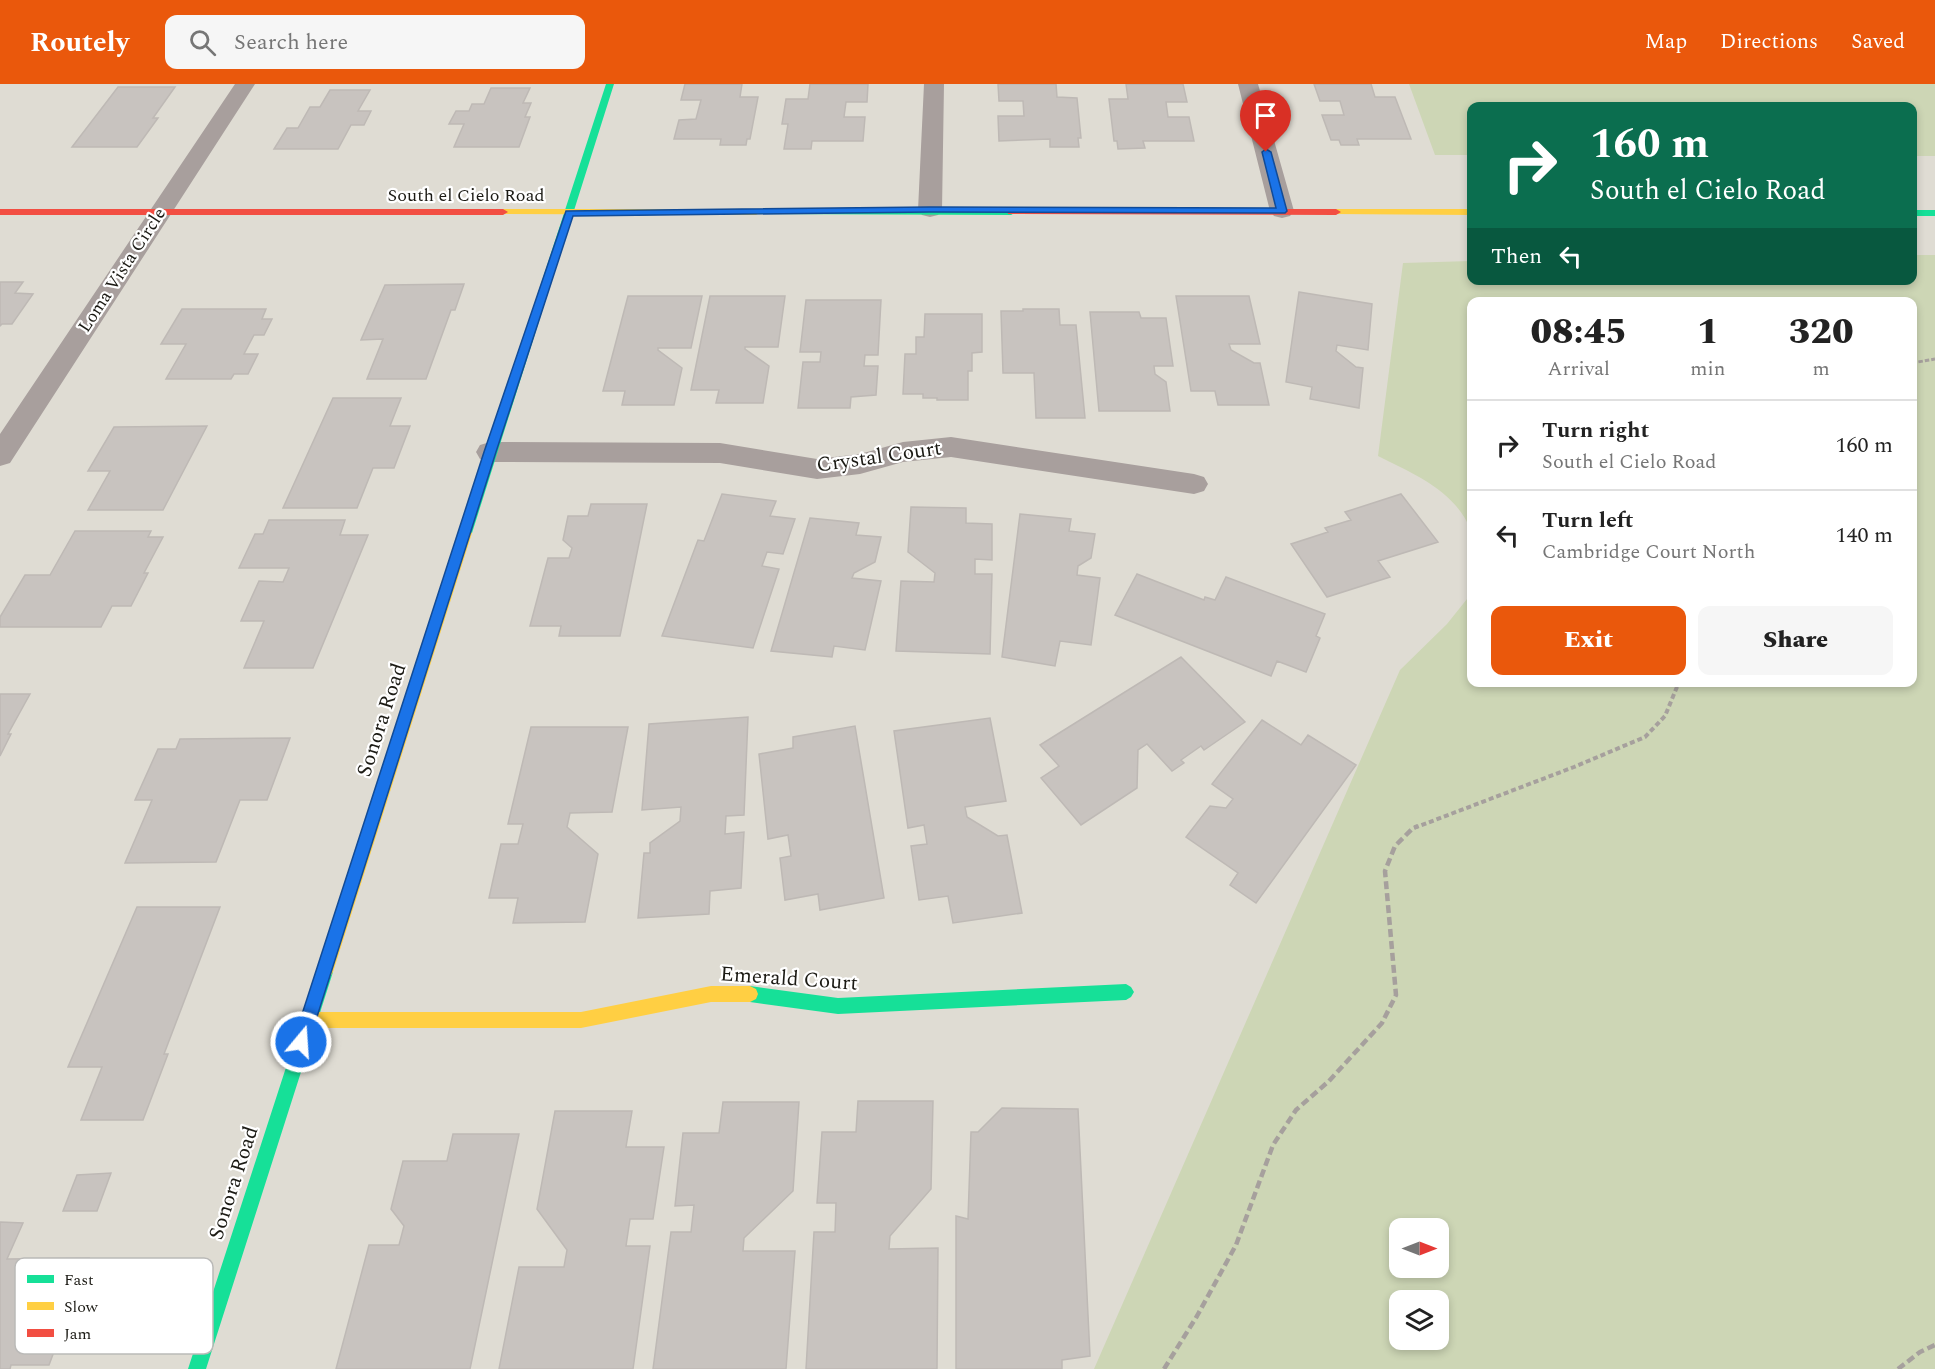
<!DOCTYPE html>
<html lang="en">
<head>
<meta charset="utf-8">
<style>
	:root { --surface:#fff; --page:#f6f6f6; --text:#222; --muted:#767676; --line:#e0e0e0; --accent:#ea580c }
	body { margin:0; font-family:Spectral,serif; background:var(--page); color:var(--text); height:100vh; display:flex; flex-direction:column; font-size:22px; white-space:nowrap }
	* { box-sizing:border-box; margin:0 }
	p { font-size:20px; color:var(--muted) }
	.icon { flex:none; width:33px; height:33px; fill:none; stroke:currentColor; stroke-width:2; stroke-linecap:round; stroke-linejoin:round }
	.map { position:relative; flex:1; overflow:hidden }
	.side { position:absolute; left:1467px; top:213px; width:450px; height:390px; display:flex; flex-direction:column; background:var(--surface); border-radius:12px; box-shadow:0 3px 9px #0003 }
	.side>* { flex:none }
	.banner { position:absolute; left:1467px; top:18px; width:450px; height:183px; border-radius:12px; box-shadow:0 3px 9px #0003; background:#0b6e4f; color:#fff; overflow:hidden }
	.needle { width:39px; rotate:90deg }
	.tools { position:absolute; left:1389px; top:1134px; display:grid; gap:12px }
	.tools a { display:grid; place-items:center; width:60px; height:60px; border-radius:12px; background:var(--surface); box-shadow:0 3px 9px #0003; font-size:30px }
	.pin { position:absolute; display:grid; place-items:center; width:51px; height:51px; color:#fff; margin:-62px -26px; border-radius:50% 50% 50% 0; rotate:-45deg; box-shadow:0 0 6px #0007 }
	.pin .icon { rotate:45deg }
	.me { position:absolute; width:66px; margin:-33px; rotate:18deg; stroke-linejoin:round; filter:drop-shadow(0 0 4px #0008) }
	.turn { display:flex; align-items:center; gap:21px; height:126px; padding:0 24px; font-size:27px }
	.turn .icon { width:78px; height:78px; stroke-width:2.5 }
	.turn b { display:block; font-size:42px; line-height:51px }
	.then { display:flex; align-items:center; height:57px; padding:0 24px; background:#0003; gap:12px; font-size:22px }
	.eta { display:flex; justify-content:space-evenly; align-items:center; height:102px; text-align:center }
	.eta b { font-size:36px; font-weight:800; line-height:42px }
	.primary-button { display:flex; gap:12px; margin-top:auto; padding:12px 24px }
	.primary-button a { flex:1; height:69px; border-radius:12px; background:var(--accent); color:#fff; font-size:24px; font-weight:800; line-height:69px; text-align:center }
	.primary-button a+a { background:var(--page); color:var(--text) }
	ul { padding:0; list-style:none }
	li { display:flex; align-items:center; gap:18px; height:90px; padding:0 24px; border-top:2px solid var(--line) }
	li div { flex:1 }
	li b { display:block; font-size:22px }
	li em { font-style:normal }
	header { display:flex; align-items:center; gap:36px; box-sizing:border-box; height:84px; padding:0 30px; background:var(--accent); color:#fff }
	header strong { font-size:28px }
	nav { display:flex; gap:33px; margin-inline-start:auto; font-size:21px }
	.search { width:420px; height:54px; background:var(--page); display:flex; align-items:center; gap:15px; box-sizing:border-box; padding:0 21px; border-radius:12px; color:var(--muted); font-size:22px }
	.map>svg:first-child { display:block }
	.green { fill:#cdd6b5; fill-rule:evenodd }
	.building { fill:#c8c3bf; stroke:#beb9b5; stroke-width:1.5 }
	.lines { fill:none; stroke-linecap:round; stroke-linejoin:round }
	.path-far2 { stroke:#a6a09d; stroke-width:3; stroke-dasharray:4.5 2; stroke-linecap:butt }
	.path-far1 { stroke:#a6a09d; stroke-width:4; stroke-dasharray:5 3; stroke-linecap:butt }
	.path { stroke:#a6a09d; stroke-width:4.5; stroke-dasharray:8 4; stroke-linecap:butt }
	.street { fill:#a89f9d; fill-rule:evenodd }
	.fast { fill:#16e098; fill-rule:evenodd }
	.slow { fill:#ffcf43; fill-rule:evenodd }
	.jam { fill:#f24e42; fill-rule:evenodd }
	.route { fill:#1a73e8; stroke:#114b97; stroke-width:1.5 }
	.labels { text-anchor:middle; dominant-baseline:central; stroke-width:4.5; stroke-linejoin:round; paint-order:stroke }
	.far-street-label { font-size:18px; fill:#1b1a14; stroke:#fff }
	.street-label { font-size:21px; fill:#1b1a14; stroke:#fff }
	.key { fill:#fff; stroke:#bbbab8; stroke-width:1.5 }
	.key-label { font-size:16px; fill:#1b1a14 }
</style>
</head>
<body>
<header>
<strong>Routely</strong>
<div class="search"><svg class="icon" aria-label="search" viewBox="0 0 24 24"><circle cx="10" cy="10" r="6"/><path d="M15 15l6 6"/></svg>Search here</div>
<nav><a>Map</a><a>Directions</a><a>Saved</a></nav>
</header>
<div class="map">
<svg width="1935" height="1285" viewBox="0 0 1935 1285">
	<rect width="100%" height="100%" fill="#dfdcd3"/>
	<path class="green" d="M1409,0H1935V72H1913L1912,22H1472L1471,71H1435Z
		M1913,171H1935V1285H1094L1400,586L1447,540L1471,510L1472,598H1912V218H1472L1471,447C1456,407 1414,390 1378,372L1403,179L1471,177L1472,196H1912ZM1400,1144H1438V1184H1400ZM1400,1216H1438V1256H1400Z"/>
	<path class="building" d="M685,0H742L740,13H758L750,55H747L746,61H720L721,55H674L679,36L696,35L701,16H681Z
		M810,0H868L867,18H846L844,33H865L863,57H812L811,65H784L788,40H782L786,15H808Z
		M998,0H1056L1057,13L1077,14L1081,54H1078L1079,63H1050V55L999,57L998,32H1024L1023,17H999Z
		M1126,0H1183L1187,18H1166L1168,33H1189L1194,57H1143L1145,64L1118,65L1117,57H1114L1109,15H1128Z
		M1314,0H1371L1375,13H1395L1411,55H1357L1359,61H1341L1339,56H1331L1322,31H1344L1340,17H1320Z
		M118,3H175L153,34H158L137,63H72Z
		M491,4H530L523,19H531L525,33H530L519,63H454L464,40H449L456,27H469L472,20H484Z
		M330,6H370L358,27H371L364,41H351L338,65H274L287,44H298L310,23H320Z
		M0,198H23L15,209L33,210L12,240H2L0,242Z
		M464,200L455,226H451L426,295H367L383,255L361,256L385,201Z
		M1299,208L1372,220L1368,266L1337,261L1336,267L1356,283L1363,284L1359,324L1310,315L1312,303L1286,298Z
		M628,212H702L691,264H658V266L682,284L674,321H622L625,307H603Z
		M710,212H785L778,263H745V265L769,282L763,319H716L719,306H691Z
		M1176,212H1249L1260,260H1229L1231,266L1254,279H1260L1269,321H1218L1215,307H1191Z
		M806,216H881L878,271H865L864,282H878L876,311L851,313L850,324H798L803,278H820L821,268H800Z
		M182,225H266L262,235H272L264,251H254L244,270H258L248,290H234L231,295H166L186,260H161Z
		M1023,225H1059L1060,241H1076L1085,334H1036L1034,289H1003L1001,227H1023Z
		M1090,228H1139L1141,234H1166L1173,282H1154L1155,290L1166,298L1170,327H1099Z
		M925,230H982V268L972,269V287H968V316H937V314H923V310H903L905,270H916V253H924Z
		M333,314H401L390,342H410L394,384H373L357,424H283Z
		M207,342L163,426H88L110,387H88L114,343Z
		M722,410L776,417L770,432L795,435L783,470L767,468L762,482L779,485L753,564L662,552L698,456L704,457Z
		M1401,410L1438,458L1378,477L1390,493L1327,513L1291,460L1328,448L1325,444L1351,436L1345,428Z
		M591,420H647L620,552H559L561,542H530L548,474H569L572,464L563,456L568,432H588Z
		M911,423L966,424V439L992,440V476L975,475V490H992L990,570L896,567L901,497L934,498L935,489L908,468Z
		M1020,430L1071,435L1069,447L1095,450L1091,474L1078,482L1077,491L1100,494L1091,561L1060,557L1055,582L1002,573Z
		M810,434L859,439L856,451L881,453L875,478L854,489L852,494L881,497L865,566L834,562L832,573L771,567Z
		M269,436H345L340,451H368L313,584H244L264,537H241L259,497L283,498L289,484H239L255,450H263Z
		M75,447H151L148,453H163L144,489H148L131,522H112L101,543H0V533L25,491H50Z
		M1137,490L1204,516L1205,513L1215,516L1226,493L1325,530L1316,552L1320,554L1306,588L1277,577L1271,592L1115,531Z
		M1181,573L1245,638L1204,666L1201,662L1181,676L1184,679L1172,687L1147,660L1138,666L1137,704L1081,741L1041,694L1059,682L1040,661Z
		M0,610H30L8,650H11L0,672Z
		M748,633L744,731L726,732L725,750L744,748L741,804L710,807L709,830L638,834L644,769H650V759L680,737L681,723L642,726L649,640Z
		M990,634L1006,717L965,723L967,733L998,752L1007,751L1022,829L953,839L948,812L919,816L911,762L927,760L924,741L908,744L894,647Z
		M1262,636L1301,661L1308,651L1356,681L1256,819L1230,801L1238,789L1186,753L1210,722L1226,724L1233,715L1212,700Z
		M855,642L884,814L820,826L818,810L785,816L780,774L791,772L788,751L768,755L759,670L793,664V653Z
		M531,643H628L612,728L570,729L567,743L598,770L585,838L513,839L518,814H489L501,760H518L523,740H508Z
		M290,654L267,716H240L216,778L125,779L152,716H135L158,665H176L180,655Z
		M137,823H220L164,970H168L143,1036H81L102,983H68Z
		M858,1017H933L931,1105L890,1152L889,1165L938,1164L937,1285H806L814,1148H835L836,1119H817L822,1048H856Z
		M723,1018H799L793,1107L744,1154L743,1167H795L786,1285H653L671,1148H691L694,1121L675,1122L683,1049H719Z
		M1002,1024L1078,1025L1090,1272L1062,1276V1285H956V1132L968,1135L971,1048H978Z
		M555,1027H632L626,1063H664L653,1135H630L626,1162H650L633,1285H499L519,1183H564L567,1166L537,1125Z
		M453,1050H519L470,1285H336L369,1161H399L404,1142L391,1125L403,1077H447Z
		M111,1089L97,1127H63L77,1091Z
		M0,1138L23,1139L7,1175L89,1174L49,1281H11L10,1285H0Z"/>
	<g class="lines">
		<path class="path-far2" d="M1912,279L1935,275"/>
		<path class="path-far1" d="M1414,744L1574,683L1645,653L1665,632L1679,598"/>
		<path class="path" d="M1164,1285L1197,1232L1236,1161L1273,1061L1296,1026L1329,997L1382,939L1396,911L1385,787L1395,762L1413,744L1418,742
			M1898,1285L1920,1268L1935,1261"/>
		<path class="street" d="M235,0H255L10,379L0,382V350Z
			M924,0H944L942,126L938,131L930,133L922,131L918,126Z
			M1238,0H1258L1294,127L1290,132L1282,134L1274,132L1270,127Z
			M951,353L1194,390L1204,393L1208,400L1204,407L1194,410L951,373L903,378L860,390L817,395L720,379L490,378L480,375L476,368L480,361L490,358L720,359L817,375L860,370L903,358Z"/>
		<path class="fast" d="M606,0H614L472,449L466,454L460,449Z
			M756,125H1011L1016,128L1011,131L753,130L751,128Z
			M1912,126H1935V132H1912Z
			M325,880L330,883L333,888L206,1285H188L317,888L320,883Z
			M1126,900L1131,903L1134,908L1131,913L1126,916L838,930L750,918L744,915L742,910L744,905L750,902L838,914Z"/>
		<path class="slow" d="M503,125H756L761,128L756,131L500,130L498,128Z
			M1336,125H1472V131L1333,130V126Z
			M466,444L472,449L333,888L330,893L325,896L320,893L317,888L460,449Z
			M711,902H750L756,905L758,910L756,915L750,918H711L581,944H308L302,942L300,936L302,930L308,928H581Z"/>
		<path class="jam" d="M0,125H503L508,128L503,131H0Z
			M1011,125H1336L1341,128L1336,131L1008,130V126Z"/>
	</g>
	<path class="route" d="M1266,65L1271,68L1287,127L1285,129L930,128L573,132L496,368L309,958L307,963L301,966L296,963L293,958L484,368L566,127L930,123L1276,124L1262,68Z"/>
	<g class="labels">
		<g class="far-street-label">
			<text x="466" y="111">South el Cielo Road</text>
			<text transform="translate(122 186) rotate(-57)">Loma Vista Circle</text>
		</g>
		<g class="street-label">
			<text transform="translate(879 373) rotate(-8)">Crystal Court</text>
			<text transform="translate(382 636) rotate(-72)">Sonora Road</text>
			<text transform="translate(789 895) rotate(4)">Emerald Court</text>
			<text transform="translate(234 1099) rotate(-72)">Sonora Road</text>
		</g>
	</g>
	<rect x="15" y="1174" width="198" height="96" rx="9" class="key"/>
	<rect x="27" y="1191" width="27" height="8" fill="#16e098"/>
	<rect x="27" y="1218" width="27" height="8" fill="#ffcf43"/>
	<rect x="27" y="1245" width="27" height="8" fill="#f24e42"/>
	<g class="key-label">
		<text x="64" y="1201">Fast</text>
		<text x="64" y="1228">Slow</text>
		<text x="64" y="1255">Jam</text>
	</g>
</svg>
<div class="tools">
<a><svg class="needle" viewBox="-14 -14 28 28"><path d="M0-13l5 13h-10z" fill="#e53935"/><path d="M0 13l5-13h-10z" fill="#767676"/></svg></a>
<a><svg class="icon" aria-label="layers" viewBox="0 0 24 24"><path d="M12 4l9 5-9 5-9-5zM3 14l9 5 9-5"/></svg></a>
</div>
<div class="pin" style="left:1266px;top:68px;background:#d93025"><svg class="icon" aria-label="arrive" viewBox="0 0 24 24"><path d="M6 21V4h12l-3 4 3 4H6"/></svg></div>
<svg class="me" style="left:301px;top:958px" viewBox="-20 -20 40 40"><circle r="17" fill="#1a73e8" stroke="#fff" stroke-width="3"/><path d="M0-11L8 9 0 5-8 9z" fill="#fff"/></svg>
<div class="banner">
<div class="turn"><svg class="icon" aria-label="right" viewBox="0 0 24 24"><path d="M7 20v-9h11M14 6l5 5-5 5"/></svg><div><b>160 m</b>South el Cielo Road</div></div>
<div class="then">Then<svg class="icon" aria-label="left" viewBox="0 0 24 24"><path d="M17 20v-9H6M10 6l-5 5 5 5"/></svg></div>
</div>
<section class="side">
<div class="eta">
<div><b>08:45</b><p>Arrival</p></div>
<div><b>1</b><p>min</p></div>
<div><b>320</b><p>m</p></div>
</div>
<ul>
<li><svg class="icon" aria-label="right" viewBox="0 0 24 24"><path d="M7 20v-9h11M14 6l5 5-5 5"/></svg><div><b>Turn right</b><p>South el Cielo Road</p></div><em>160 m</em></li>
<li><svg class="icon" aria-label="left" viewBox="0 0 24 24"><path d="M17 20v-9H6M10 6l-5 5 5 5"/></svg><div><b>Turn left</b><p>Cambridge Court North</p></div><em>140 m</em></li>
</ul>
<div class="primary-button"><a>Exit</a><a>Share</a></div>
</section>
</div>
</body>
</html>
